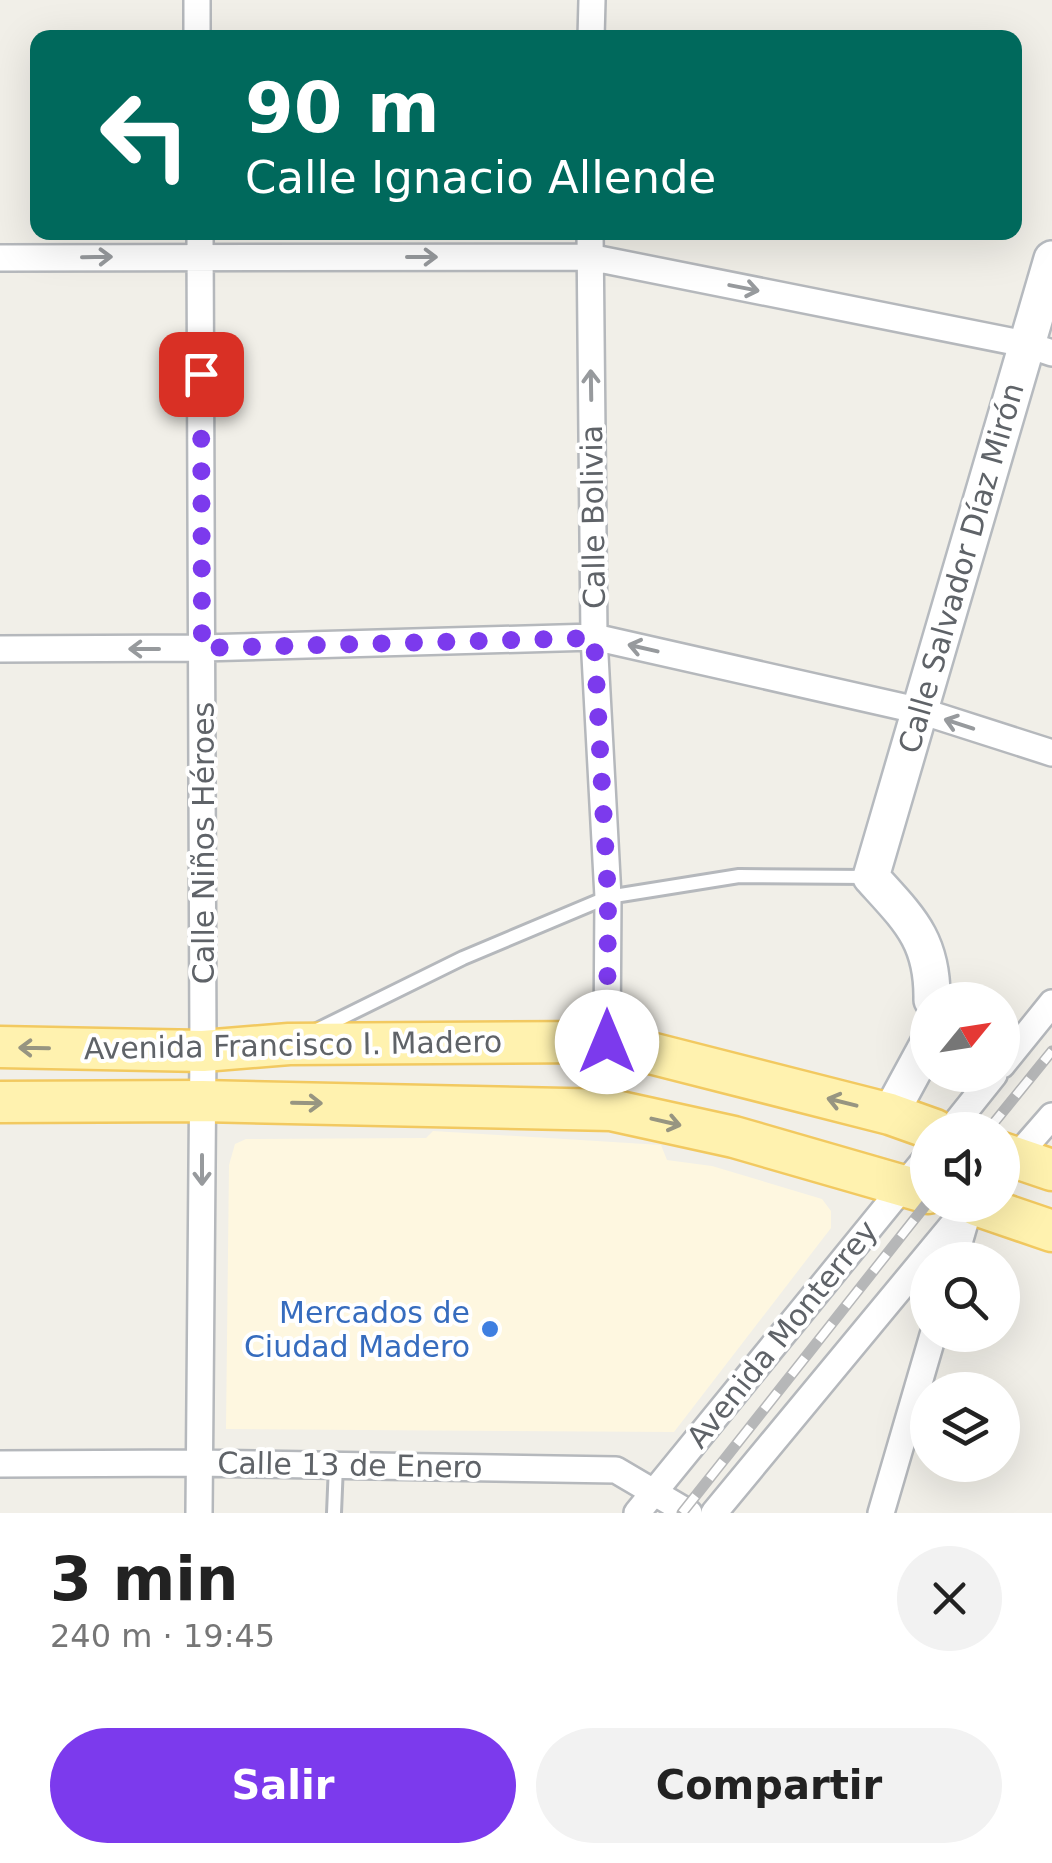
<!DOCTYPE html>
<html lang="es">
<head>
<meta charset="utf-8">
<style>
	:root { --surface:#fff; --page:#f2f2f2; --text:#222; --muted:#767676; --accent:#7c3aed }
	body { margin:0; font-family:"DejaVu Sans",sans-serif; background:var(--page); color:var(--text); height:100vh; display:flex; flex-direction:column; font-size:38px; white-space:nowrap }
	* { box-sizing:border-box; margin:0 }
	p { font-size:32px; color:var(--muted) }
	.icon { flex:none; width:55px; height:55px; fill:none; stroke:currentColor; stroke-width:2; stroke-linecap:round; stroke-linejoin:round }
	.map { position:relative; height:1513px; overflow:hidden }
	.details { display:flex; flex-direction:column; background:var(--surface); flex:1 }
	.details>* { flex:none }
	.top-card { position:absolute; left:30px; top:30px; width:992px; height:210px; border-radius:20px; box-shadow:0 10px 40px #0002; background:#00695c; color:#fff; overflow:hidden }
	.needle { width:65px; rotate:60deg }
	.controls { position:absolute; left:910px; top:982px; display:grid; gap:20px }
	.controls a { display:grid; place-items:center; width:110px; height:110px; border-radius:50%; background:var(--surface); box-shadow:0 10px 40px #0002; font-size:50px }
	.pin { position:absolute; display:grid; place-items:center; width:85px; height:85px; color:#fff; margin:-42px; border-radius:20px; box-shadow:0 5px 15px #0006 }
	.me { position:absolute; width:110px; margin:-55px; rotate:0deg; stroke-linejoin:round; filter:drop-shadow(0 0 8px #0008) }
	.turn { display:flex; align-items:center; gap:35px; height:210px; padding:0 50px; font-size:45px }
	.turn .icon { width:130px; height:130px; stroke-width:2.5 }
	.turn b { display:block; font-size:70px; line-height:85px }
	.round { display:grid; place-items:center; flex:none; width:105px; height:105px; border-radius:52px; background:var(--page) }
	.summary { display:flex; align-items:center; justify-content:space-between; height:170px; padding:0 50px }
	h1 { font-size:60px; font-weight:700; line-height:75px }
	.cta { display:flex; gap:20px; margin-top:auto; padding:20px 50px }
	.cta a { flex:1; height:115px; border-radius:60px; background:var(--accent); color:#fff; font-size:40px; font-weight:700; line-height:115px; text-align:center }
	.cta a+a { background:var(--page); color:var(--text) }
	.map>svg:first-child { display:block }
	.commercial { fill:#fef7e0 }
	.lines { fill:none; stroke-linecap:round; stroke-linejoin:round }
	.lane-casing { stroke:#b5b8bc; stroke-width:18 }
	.street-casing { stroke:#b5b8bc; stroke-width:30 }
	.secondary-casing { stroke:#b6babf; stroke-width:40 }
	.primary-casing { stroke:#f2c960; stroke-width:45 }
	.lane { stroke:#fff; stroke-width:12 }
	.street { stroke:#fff; stroke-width:25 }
	.secondary { stroke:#fff; stroke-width:35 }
	.primary { stroke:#fff2af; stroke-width:40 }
	.rail-casing { stroke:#b6b7b8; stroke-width:11 }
	.rail { stroke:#fff; stroke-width:8; stroke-dasharray:22; stroke-linecap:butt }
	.oneway { stroke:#979a9d }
	.oneway2 { stroke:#979581 }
	.route { stroke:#7c3aed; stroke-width:18; stroke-dasharray:0 32.4 }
	.shop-dot { fill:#3f7fe0; stroke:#fff; stroke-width:4 }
	.labels { text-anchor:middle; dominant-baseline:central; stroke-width:8; stroke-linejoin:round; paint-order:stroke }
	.street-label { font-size:30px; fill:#5f6368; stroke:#fff }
	.shop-label { font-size:30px; fill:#366cbe; stroke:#fff; text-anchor:end }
</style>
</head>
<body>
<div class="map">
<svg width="1052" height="1513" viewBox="0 0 1052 1513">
	<rect width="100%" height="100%" fill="#f1efe8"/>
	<path class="commercial" d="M433,1131L661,1145L667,1160L712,1166L822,1199L831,1211V1228L674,1432L226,1429L229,1165L235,1144L246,1139L426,1138Z"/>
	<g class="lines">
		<g class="lane-casing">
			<path id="lane" d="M315,1031L463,958L608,897L739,876L868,877
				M334,1513L336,1465"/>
		</g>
		<g class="street-casing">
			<path id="street" d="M197,0V38
				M591,38L592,0
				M590,232L594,637L608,897L607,1042
				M0,258L589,257L1025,344L1052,353
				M0,649L202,648L594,637L921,711L1052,753
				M1002,1065L1052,1003
				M950,1130L994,1075
				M1010,1164L1052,1116
				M954,1260L968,1212
				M0,1464L199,1463L616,1470L689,1513
				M199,1513L203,1051L200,232
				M637,1513L928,1156
				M714,1513L969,1205
				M881,1513L933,1335"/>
		</g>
		<g class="secondary-casing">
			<path id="secondary" d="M932,1000C933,940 909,919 871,877L1052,259
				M890,1114L928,1044"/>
		</g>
		<g class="primary-casing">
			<path id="primary" d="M0,1047L203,1051L289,1044L607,1042L890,1114L935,1130
				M0,1102L202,1101L611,1110L734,1137L928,1193
				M1002,1153L1052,1170
				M976,1205L1052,1231"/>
		</g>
		<use href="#lane" class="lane"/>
		<use href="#street" class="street"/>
		<use href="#secondary" class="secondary"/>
		<use href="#primary" class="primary"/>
		<g class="rail-casing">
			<path id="rail" d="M988,1130L1052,1051
				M682,1513L928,1202"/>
		</g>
		<use href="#rail" class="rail"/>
	</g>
	<defs><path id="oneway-shaft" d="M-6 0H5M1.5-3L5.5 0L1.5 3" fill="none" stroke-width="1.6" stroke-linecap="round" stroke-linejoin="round" transform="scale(2.5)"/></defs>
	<g class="oneway">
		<use href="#oneway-shaft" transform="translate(97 257) rotate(-1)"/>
		<use href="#oneway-shaft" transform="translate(422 257)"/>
		<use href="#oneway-shaft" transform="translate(744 288) rotate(11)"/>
		<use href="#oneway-shaft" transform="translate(591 385) rotate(-91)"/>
		<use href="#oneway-shaft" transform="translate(643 648) rotate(-167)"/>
		<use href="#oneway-shaft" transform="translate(144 649) rotate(180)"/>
		<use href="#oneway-shaft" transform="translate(959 724) rotate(-162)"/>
		<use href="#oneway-shaft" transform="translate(202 1170) rotate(90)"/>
	</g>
	<g class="oneway2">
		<use href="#oneway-shaft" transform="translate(34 1048) rotate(-179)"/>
		<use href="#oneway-shaft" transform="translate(842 1102) rotate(-166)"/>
		<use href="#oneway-shaft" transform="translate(307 1103) rotate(1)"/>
		<use href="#oneway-shaft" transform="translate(666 1122) rotate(13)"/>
	</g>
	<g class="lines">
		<path class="route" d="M201,374L202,648L594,638L608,897L607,1042"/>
	</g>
	<circle class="shop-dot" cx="490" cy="1329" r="10"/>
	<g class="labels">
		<g class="street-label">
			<text transform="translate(593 517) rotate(-91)">Calle Bolivia</text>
			<text transform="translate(961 568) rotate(-74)">Calle Salvador Díaz Mirón</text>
			<text transform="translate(203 843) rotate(-90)">Calle Niños Héroes</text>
			<text transform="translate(293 1045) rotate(-1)">Avenida Francisco I. Madero</text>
			<text transform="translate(782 1334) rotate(-51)">Avenida Monterrey</text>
			<text transform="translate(350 1465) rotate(1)">Calle 13 de Enero</text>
		</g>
		<g class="shop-label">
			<text x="470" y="1312">Mercados de<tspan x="470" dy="34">Ciudad Madero</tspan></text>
		</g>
	</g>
</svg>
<div class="controls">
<a><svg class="needle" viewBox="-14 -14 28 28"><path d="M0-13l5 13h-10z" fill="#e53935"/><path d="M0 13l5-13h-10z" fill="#767676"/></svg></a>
<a><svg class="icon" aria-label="sound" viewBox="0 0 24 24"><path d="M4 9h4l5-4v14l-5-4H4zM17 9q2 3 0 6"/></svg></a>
<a><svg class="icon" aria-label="search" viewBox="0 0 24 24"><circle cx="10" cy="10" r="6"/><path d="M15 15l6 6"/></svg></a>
<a><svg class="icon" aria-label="layers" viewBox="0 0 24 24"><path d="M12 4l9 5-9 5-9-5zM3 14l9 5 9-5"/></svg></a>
</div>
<div class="pin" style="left:201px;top:374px;background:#d93025"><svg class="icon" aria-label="arrive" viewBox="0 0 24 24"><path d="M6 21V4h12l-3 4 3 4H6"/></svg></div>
<svg class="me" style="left:607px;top:1042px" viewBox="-20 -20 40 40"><circle r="19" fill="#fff"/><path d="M0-13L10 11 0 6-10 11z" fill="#7c3aed"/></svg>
<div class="top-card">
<div class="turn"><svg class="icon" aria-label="left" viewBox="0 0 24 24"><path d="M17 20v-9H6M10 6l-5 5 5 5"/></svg><div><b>90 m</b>Calle Ignacio Allende</div></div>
</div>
</div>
<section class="details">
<div class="summary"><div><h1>3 min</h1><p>240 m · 19:45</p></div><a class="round"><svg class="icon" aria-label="close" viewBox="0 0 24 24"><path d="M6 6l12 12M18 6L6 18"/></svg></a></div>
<div class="cta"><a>Salir</a><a>Compartir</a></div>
</section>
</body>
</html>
